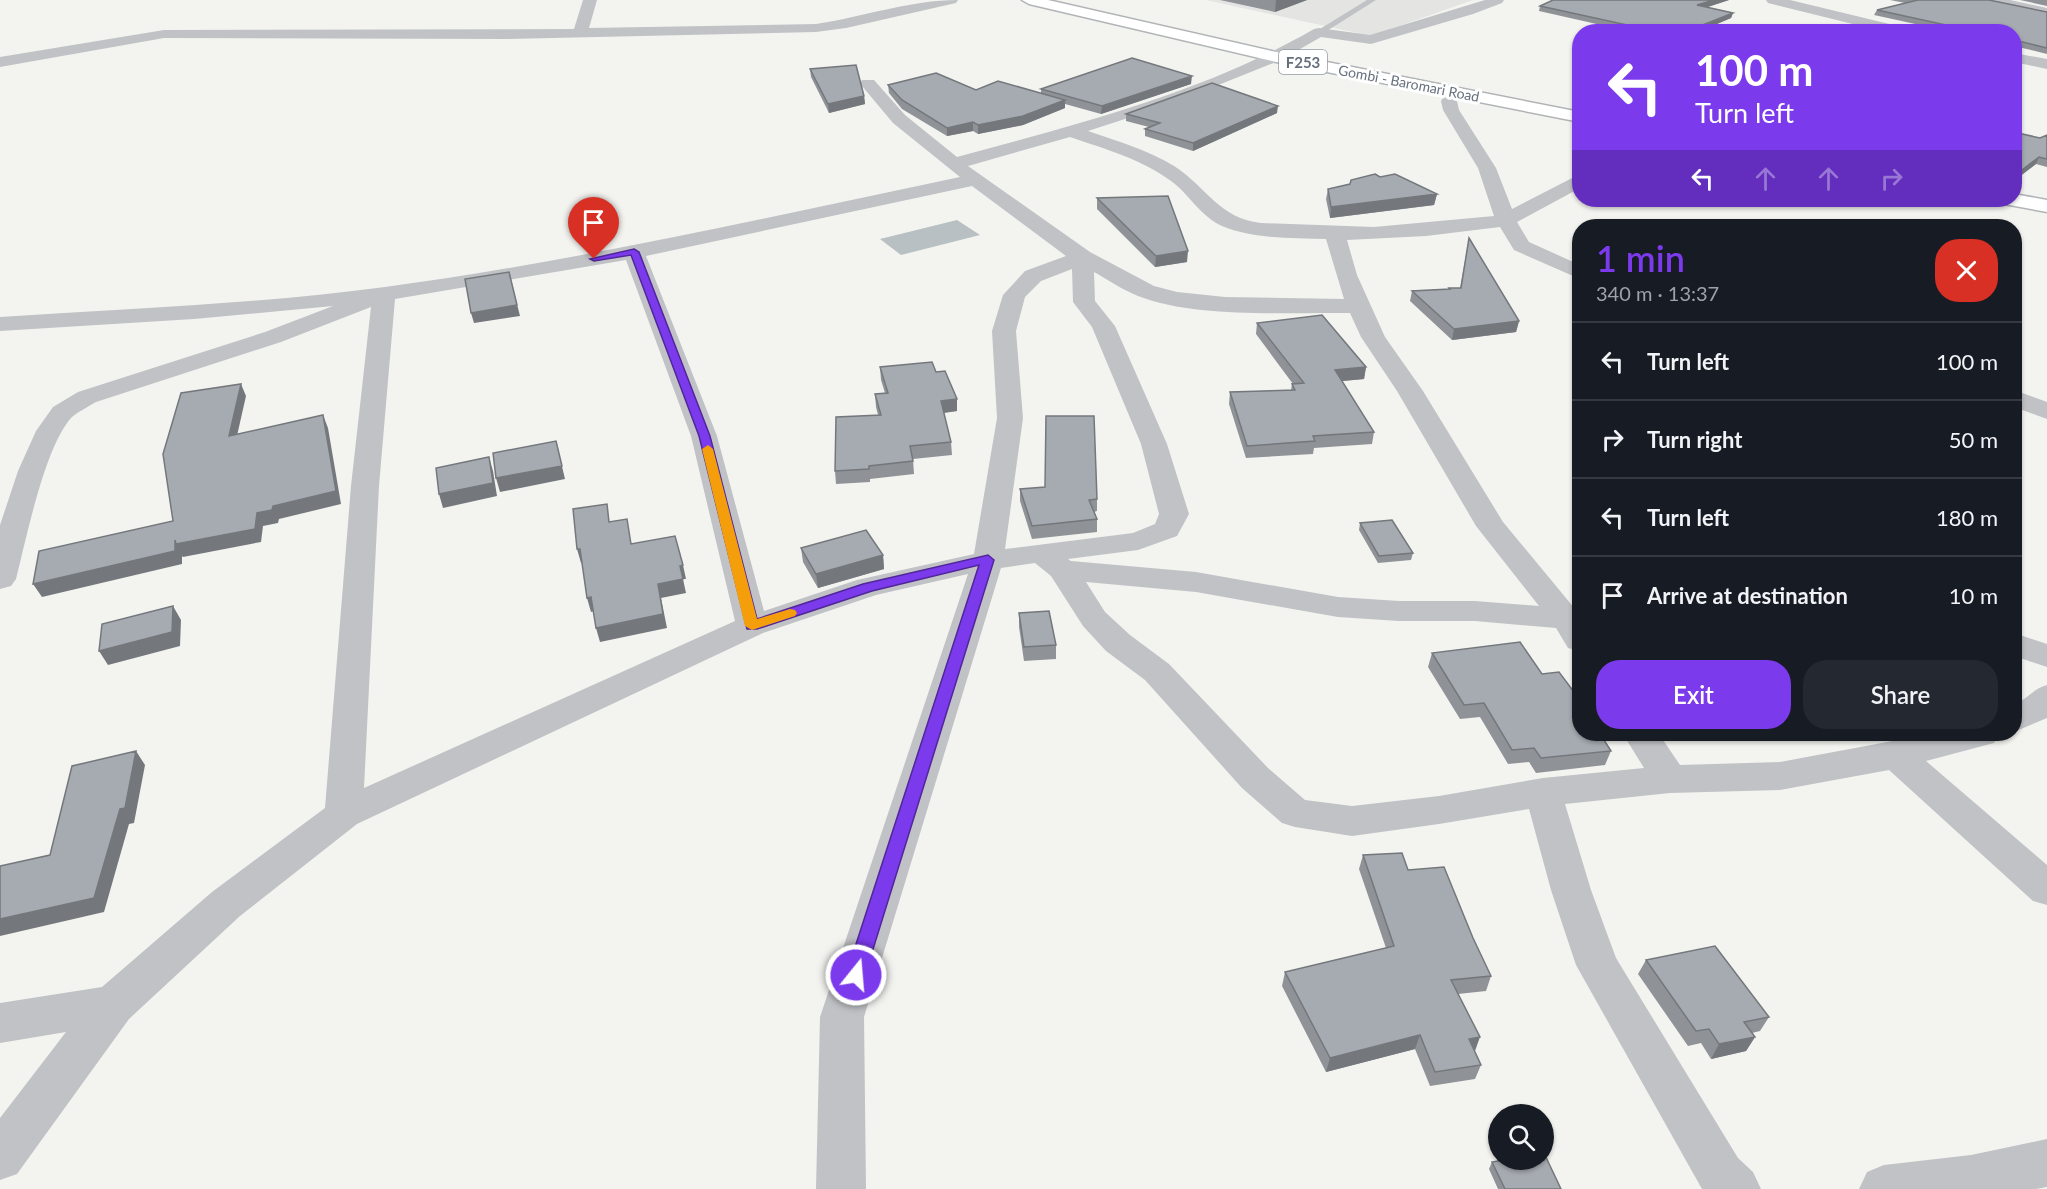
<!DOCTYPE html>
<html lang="en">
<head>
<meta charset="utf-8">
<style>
	:root { --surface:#171b24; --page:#242831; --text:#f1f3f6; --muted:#9ea1a6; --line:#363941; --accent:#7c3aed }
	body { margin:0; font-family:Lato,sans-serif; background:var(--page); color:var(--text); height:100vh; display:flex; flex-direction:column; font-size:22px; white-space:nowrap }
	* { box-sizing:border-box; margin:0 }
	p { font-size:20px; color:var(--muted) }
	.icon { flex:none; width:33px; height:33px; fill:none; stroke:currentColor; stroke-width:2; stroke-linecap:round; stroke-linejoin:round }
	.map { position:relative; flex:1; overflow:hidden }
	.sheet { position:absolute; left:1572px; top:219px; width:450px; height:522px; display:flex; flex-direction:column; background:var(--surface); border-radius:24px; box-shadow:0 2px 4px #0004 }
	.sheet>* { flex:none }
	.banner { position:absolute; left:1572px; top:24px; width:450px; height:183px; border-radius:24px; box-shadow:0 2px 4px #0004; background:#7c3aed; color:#fff; overflow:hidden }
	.fabs { position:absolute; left:1488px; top:1104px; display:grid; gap:12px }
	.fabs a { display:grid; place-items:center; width:66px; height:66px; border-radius:50%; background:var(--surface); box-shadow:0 2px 4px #0004; font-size:30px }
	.pin { position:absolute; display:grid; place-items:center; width:51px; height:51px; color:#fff; margin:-62px -26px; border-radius:50% 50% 50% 0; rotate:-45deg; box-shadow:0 0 6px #0007 }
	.pin .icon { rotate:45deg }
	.me { position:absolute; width:66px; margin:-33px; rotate:17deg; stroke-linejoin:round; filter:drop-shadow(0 0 4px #0008) }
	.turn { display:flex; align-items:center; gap:21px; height:126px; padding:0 24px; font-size:27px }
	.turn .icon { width:78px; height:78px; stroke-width:2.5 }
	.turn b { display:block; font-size:42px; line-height:51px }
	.lanes { display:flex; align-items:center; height:57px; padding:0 24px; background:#0003; justify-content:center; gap:30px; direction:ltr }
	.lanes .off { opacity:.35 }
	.round { display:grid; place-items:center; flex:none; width:63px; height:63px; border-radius:24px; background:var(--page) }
	.overview { display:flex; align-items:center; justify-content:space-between; height:102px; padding:0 24px }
	h1 { font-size:36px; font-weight:600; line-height:45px; color:var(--accent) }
	.button { display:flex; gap:12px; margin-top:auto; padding:12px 24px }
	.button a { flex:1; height:69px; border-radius:24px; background:var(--accent); color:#fff; font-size:24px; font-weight:600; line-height:69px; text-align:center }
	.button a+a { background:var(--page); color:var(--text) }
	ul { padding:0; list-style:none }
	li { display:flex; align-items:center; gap:18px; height:78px; padding:0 24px; border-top:2px solid var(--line) }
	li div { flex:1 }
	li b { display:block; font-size:22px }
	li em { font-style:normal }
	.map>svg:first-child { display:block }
	.built { fill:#e4e5e3 }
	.water { fill:#b8c0c4 }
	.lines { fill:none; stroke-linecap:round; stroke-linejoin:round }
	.primary-casing { stroke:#b1b4b7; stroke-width:3 }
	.lane { fill:#c0c2c5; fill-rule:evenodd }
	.street { fill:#c0c2c5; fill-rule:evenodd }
	.primary { fill:#fff; fill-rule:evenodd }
	.wall { fill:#8f9398 }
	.shaded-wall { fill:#74787c }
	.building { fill:#a6abb1; stroke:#74787c; stroke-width:1.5 }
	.route { fill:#7c3aed; stroke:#51269a; stroke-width:1.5 }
	.slow { fill:#f59e0b }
	.labels { text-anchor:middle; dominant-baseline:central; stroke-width:6; stroke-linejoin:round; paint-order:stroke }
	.far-street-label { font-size:14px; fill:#66707d; stroke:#fff }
	.shield { fill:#fff; stroke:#949ba4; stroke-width:1.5 }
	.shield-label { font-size:15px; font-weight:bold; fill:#66707d }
</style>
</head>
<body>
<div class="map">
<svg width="2047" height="1189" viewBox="0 0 2047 1189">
	<rect width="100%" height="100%" fill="#f3f4f0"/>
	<path class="built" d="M1206,0H1473L1371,36Z"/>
	<path class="water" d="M957,220L980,235L901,255L880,239Z"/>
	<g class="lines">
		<g class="primary-casing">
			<path id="primary" d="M1022,0H1048L1276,52L1580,112V122L1276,62L1029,4Z
				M2014,194L2047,200V212L2004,204L2001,200H2014Z"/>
		</g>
		<path class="lane" d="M1367,0H1376L1322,34L1315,32Z"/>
		<path class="street" d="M583,0H597L589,28L816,24C863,17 910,0 958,0L956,3L846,28L816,32L507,39L164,38L0,67V57L164,30L574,29Z
			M1485,0H1504L1502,3L1473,14L1371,44L1321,37L1281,60L1171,104L1088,131C1117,141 1148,150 1174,166C1207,187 1218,218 1261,223L1374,227L1494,216L1478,168L1443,110L1441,101L1449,89L1455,87L1463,92L1457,101L1459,110L1496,168L1512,209L1580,174V188L1517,222L1529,242L1580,265V279L1514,250L1500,227L1426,236L1347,240L1357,275L1385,337L1423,391L1503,522L1580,615V651L1568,648L1556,628L1475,621H1399L1338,617L1196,592L1086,582L1105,612L1130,635L1169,664L1268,768L1305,800L1352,806L1439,796L1543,778L1644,768L1623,734H1659L1680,765L1780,762L1930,734H1999L1994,743L1926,761L2047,865V905L2033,901L1889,770L1780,790L1670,793L1565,804L1591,890L1616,958L1738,1158L1753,1172L1761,1189H1702L1576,965L1551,890L1529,809L1439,824L1352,836L1295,827L1282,823L1242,788L1145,680L1106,651L1083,626L1051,576L1035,563L1001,568L864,1017L866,1189H816L820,1017L968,574L876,595L763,633L357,824L240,916L129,1019L17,1174L0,1180V1118L66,1032L0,1043V1003L102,987L212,892L325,808L351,486L371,307L281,342L96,402C88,407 79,411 72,417C45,445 26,540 16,579L11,586L0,589V525L18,471L36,431L53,407L78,392L265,332L333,306L194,319L0,331V317C128,309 257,304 385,287C578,261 769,217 960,177L893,123L862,86L860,83L862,80H874L905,115L957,157C1078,124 1205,92 1314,29L1319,28L1370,35ZM1070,137C1105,149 1141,159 1171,181C1189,194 1200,216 1222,226C1253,239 1293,238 1326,239L1344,299L1225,297L1177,292L1154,286L1090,252L968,166ZM972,186L1066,256L1025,271L1003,295L992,331L997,418L974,554L857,580L764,611L717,436L646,256ZM626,260L691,436L735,621L364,788L379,486L395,299ZM1072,269L1073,302L1092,327L1141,444L1159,514L1155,524L1133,533L1005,549L1023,418L1016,331L1025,297L1041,281ZM1094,272C1108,280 1123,290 1138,296C1198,319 1286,312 1350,313L1361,337L1397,391L1476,526L1539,606L1475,601H1399L1338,597L1196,572L1071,561L1068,559L1138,550L1177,536L1189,514L1167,444L1115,326L1095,301Z
			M1766,0H1790L1910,29L1912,32H1885L1768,3Z
			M1984,0H2010L2047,8V16L1986,3Z
			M2014,53L2047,59V69L2014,62Z
			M2014,390L2047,402V419L2014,407Z
			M2014,633L2047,644V667L2014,656Z
			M2047,685V718L2014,732V705C2027,699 2033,689 2047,685Z
			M2047,1139V1187L2036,1189H1859L1867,1172L1884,1165L1971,1155Z"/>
		<use href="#primary" class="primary"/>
	</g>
	<path class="wall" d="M1220,0H1307L1275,12Z
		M1553,0H1729L1707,7L1733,13L1731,18L1698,32H1632L1539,11L1540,6Z
		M1890,0H1989L2047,12V54L2014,46V32H1952L1874,15L1877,10L1905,3Z
		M2020,0H2047V6Z
		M810,69L864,96L865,104L829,113L811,77Z
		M1191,84L1101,114L1065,104V108L1023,125L978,134L973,131L947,136L902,109L889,93L888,85L1041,93V89Z
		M1277,113L1193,151L1145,136V129L1149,127L1126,121V114Z
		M2014,135L2040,138L2047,135V167L2036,164L2015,180Z
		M1380,177L1437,194L1434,205L1330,218L1326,199L1328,189Z
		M1097,198L1187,262L1155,267L1097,209Z
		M1469,238L1519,321L1516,332L1452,340L1410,301L1412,291L1449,290V288H1460Z
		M1257,323L1366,367L1364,379L1342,381L1374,432L1372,444L1314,448L1313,454L1246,458L1229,404L1230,392L1291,390L1292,384H1293L1256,334Z
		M880,367L936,372L957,411L944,413L951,442L952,455L913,459L914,474L870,479V482L836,484L835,471L878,415L876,407L875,394L885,393L881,380Z
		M1045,487L1097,499V511L1094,512L1097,519V532L1032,539L1020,501V489Z
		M1360,523L1413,553L1411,560L1378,563L1359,530Z
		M801,548L883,555L884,569L818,588L803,562Z
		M1019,613L1056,645V659L1024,661L1019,627Z
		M1432,653L1542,674L1606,737L1604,741L1611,751L1605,765L1536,773L1529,762L1508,764L1480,717L1460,719L1428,667Z
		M1828,734H1852L1833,738Z
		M1363,855L1408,870L1473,938L1491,976L1486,991L1458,994L1474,1051L1481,1065L1475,1079L1430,1086L1415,1049L1326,1072L1282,986L1285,972L1386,948L1359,869Z
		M1646,960L1769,1017L1760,1031L1752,1033L1755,1037L1746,1051L1711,1059L1701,1043L1688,1046L1638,974Z
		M1492,1162L1561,1189H1498L1489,1169Z"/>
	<path class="shaded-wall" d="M1276,0H1307L1275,12Z
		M1714,0H1729L1696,11L1697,5Z
		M1733,13L1731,18L1698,32H1685Z
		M1192,76L1191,84L1101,114L1102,106Z
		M864,96L865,104L829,113L828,104Z
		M1065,100V108L1023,125L978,134V125Z
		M1278,106L1277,113L1193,151V143Z
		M973,122V131L947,136V128Z
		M2039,157L2036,164L2015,180L2018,173Z
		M1437,194L1434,205L1330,218L1331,207Z
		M1188,251L1187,262L1155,267L1156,256Z
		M509,272L520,316L474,323L471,313Z
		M1519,321L1516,332L1452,340L1454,329Z
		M1366,367L1364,379L1332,382L1335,370Z
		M241,384L246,396L234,449L229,436Z
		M957,399V411L941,413V401Z
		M323,415L328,428L341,504L279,519L278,523L263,526L261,542L183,557L182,556V564L42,597L33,584L175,540L257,513Z
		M556,441L565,479L500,492L496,478Z
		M489,457L493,471L497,496L443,508L439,494Z
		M577,549H580L584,563H581Z
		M883,555L884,569L818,588L816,574Z
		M683,565L686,579H683L686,593L661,598L667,628L600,642L596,628L658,584L680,566Z
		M591,597L595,611L591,612L587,598Z
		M173,606L181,620L180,646L108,665L99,651Z
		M1836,734H1852L1833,738Z
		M136,751L145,765L134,823L129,824L104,912L0,936V919Z
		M1420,1035L1415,1049L1326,1072L1330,1058Z
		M1480,1037L1475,1051L1469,1039Z
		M1755,1037L1746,1051L1711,1059L1719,1044Z"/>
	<path class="building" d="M1553,0H1714L1697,5L1733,13L1685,32H1659L1540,6Z
		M1917,0H1989L2047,12V48L2014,40V32H1978L1877,10L1918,0Z
		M1132,58L1192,76L1102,106L1041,89Z
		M856,65L864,96L828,104L810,69Z
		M936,73L976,90L998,81L1065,100L1023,116L978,125L973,122L947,128L902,100L888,85Z
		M1212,83L1278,106L1193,143L1145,129L1160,123L1126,114Z
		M2018,133L2040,138L2047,135V159L2039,157L2018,173H2014V135Z
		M1375,174L1380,177L1395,174L1437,194L1331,207L1328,189L1350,184L1351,180Z
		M1168,196L1188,251L1156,256L1097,198Z
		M1469,238L1519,321L1454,329L1412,291L1450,289L1449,288H1461Z
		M509,272L517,305L471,313L465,279Z
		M1322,315L1366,367L1335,370L1374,432L1313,436L1315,441L1247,446L1230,392L1295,390L1292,384L1304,383L1257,323Z
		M932,362L936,372L945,371L957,399L941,401L951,442L910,446L913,461L869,466V469L835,471L836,417L881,415L875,394L888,393L880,367Z
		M241,384L229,436L323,415L336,491L273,506L272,510L257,513L255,529L176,544L175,540V551L33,584L39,551L173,521L163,454L181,393Z
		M1046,416H1094L1097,499L1089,500L1097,519L1032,526L1020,489L1045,487Z
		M556,441L562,466L496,478L493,453Z
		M489,457L493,483L439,494L436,468Z
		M607,504L609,522L627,519L631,544L675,536L683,565L680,566L683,579L658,584L663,614L596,628L591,597L587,598L580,549H577L573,509Z
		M1392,520L1413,553L1379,556L1360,523Z
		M866,530L883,555L816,574L801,548Z
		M173,606L172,632L99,651L102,624Z
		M1049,611L1056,645L1024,647L1019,613Z
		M1520,642L1542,674L1559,672L1580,700V734H1603L1606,737H1602L1611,751L1541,758L1534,748L1512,750L1484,703L1464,705L1432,653Z
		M136,751L125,808L120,809L94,898L0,919V866L50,855L72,766Z
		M1402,853L1408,870L1444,867L1473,938L1491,976L1451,980L1480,1037L1469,1039L1481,1065L1435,1072L1420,1035L1330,1058L1285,972L1394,946L1363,855Z
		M1715,946L1769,1017L1744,1022L1755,1037L1719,1044L1709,1029L1696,1031L1646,960Z
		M1544,1153L1561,1189H1505L1492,1162L1504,1160H1544Z"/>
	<path class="route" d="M634,249L639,252L710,436L757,619L863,584L988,555L994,560L865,975L862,980L856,983L849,980L846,975L979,565L872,591L757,629H747L699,436L631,255L594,261L590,259Z"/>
	<path class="slow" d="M708,445L713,449L757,619L790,609L795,610L797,613L795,616L752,630L745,626L702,449Z"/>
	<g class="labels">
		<g class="far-street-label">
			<text transform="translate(1409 83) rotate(11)">Gombi - Baromari Road</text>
		</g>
		<rect class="shield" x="1279" y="50" width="48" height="24" rx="4.5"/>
		<g class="shield-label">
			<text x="1303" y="62">F253</text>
		</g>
	</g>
</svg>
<div class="fabs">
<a><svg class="icon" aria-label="search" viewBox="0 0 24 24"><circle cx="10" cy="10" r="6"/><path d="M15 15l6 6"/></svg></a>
</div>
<div class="pin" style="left:594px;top:259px;background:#d93025"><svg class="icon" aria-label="arrive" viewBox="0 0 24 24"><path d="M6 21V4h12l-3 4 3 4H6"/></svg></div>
<svg class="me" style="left:856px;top:975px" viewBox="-20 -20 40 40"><circle r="17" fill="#7c3aed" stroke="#fff" stroke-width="3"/><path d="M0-11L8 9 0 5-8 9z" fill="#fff"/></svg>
<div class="banner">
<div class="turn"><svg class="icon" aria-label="left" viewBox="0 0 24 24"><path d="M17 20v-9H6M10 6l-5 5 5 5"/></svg><div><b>100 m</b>Turn left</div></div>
<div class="lanes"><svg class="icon" aria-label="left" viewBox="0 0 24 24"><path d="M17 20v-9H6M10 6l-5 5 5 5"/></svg><svg class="icon off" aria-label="ahead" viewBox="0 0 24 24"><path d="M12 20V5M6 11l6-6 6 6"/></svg><svg class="icon off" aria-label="ahead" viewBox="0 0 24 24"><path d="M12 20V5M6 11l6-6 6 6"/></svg><svg class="icon off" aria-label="right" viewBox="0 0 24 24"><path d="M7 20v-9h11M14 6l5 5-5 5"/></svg></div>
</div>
<section class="sheet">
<div class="overview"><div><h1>1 min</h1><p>340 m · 13:37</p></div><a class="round" style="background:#d93025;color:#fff"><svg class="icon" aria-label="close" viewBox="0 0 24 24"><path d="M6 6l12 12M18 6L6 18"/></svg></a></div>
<ul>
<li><svg class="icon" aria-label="left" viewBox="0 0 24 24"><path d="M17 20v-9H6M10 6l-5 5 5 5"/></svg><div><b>Turn left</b></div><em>100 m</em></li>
<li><svg class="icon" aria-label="right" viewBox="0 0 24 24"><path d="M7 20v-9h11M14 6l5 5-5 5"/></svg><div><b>Turn right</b></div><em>50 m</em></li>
<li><svg class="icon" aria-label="left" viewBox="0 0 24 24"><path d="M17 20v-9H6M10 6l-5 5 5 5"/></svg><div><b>Turn left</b></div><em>180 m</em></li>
<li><svg class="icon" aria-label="arrive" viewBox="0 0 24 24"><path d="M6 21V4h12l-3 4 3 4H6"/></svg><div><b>Arrive at destination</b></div><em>10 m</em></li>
</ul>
<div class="button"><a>Exit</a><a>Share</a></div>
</section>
</div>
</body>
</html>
